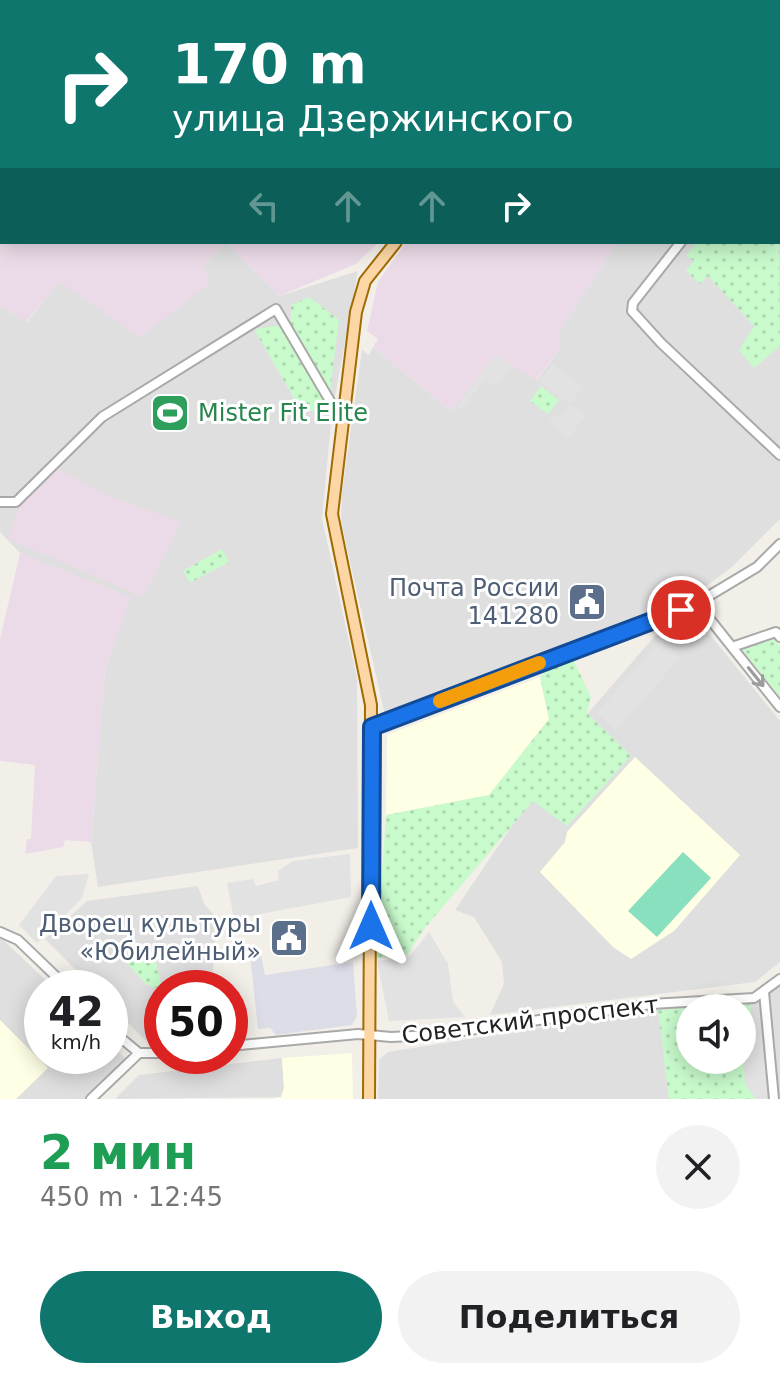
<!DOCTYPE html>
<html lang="ru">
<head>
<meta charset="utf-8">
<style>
	:root { --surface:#fff; --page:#f2f2f2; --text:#202124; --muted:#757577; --accent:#0f766e }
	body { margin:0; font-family:"DejaVu Sans",sans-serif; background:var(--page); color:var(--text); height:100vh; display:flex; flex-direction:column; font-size:30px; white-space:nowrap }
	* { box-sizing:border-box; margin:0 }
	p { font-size:26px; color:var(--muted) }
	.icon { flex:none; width:44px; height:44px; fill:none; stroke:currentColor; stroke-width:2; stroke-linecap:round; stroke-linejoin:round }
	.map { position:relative; height:1099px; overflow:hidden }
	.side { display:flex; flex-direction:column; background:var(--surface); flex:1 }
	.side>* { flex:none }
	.hud { position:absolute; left:0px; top:0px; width:780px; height:244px; box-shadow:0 4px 20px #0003; background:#0f766e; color:#fff; overflow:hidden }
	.fabs { position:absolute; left:676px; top:994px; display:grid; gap:16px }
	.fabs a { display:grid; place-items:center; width:80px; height:80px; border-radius:50%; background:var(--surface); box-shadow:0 4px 20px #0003; font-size:40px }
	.speed { position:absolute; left:24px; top:970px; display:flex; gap:16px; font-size:40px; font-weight:700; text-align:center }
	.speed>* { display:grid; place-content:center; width:104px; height:104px; border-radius:50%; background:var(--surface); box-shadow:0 4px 20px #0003; line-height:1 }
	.speed small { font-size:20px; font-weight:400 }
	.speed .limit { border:12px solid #d22; background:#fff; color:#111 }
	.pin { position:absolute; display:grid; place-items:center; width:68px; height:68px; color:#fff; margin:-34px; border:4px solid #fff; border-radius:50%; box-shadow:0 2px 8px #0007 }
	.me { position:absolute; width:88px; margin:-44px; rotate:0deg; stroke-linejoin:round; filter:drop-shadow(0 0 6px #0008) }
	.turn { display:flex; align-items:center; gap:28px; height:168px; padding:0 40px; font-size:36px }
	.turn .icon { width:104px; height:104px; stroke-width:2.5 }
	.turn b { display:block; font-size:56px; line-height:68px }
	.lanes { display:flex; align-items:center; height:76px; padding:0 40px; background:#0003; justify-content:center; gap:40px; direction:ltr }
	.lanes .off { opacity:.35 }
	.round { display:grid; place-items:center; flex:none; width:84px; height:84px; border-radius:42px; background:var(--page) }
	.overview { display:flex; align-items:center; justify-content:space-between; height:136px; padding:0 40px }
	h1 { font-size:48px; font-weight:600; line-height:60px; color:#1e9e55 }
	.cta { display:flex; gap:16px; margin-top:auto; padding:16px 40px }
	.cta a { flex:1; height:92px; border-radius:48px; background:var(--accent); color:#fff; font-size:32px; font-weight:600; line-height:92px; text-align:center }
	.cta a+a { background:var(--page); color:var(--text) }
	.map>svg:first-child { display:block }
	.residential { fill:#e0dfdf; fill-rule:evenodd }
	.industrial { fill:#ebdbe8 }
	.education { fill:#ffffe5 }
	.park { fill:url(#park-dots); fill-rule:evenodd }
	.pitch { fill:#88e0be }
	.parking { fill:#e2e2e2 }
	.plaza { fill:#dddde8 }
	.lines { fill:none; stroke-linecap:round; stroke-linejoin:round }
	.stream { stroke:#aad3df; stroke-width:2 }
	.minor-casing { stroke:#a9a9a9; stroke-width:12 }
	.major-casing { stroke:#a06b00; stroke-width:14 }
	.minor { stroke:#fff; stroke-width:8 }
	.major { stroke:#fcd6a4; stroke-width:10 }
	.oneway { stroke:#9c9c9c }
	.route-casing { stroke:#114b97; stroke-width:20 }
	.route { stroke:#1a73e8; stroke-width:14 }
	.slow { stroke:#f59e0b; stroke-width:14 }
	.labels { text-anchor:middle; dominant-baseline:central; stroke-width:6; stroke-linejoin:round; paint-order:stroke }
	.leisure-label { font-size:24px; fill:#27864d; stroke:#fff; text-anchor:start }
	.service-label { font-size:24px; fill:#4e5e75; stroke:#fff; text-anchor:end }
	.street-label { font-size:24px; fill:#222; stroke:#fff }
</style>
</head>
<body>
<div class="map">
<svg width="780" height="1099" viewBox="0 0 780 1099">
	<defs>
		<pattern id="park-dots" width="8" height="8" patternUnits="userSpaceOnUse" patternTransform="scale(2)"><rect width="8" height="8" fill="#c8facc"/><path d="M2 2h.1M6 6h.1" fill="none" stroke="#acd6af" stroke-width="1.8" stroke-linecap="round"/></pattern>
	</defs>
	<rect width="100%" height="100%" fill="#f2efe9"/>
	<path class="residential" d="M720,0H780V519L732,567L709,584L668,605L385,715L341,522L342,492L362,350L369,355L373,347L451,411L495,355L537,380L560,348V330L617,242H778V2Z
		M226,242L279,296L358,271L332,413L322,519L357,678L358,848L98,887L91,842L105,670L130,597L20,553L0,532V306L27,322L60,281L203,265Z
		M693,614L780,721V962L755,982L490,1015L504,984L502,962L474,917L455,910L589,712L659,631Z
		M198,886L204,904L216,917L212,988H162V1037L145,1040L110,1005V988H94L45,939L87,901Z
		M0,937L54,988H42V1056H110V1043L127,1060L88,1099H0Z
		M780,979V1099H378L379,1060L388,1052L763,992ZM690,1008H742V1060H690Z
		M282,1058L284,1089L281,1097L115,1099L139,1075Z"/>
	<path class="industrial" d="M0,98L2,242H379L356,264L279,296L226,242L203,265L210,283L140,338L60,282L26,322L0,306Z
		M406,242H617L560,330V348L536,380L495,355L451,411L373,347L378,339L367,331L378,282Z
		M58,469L116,499L181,522L143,597L8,539L20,506Z
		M20,553L131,597L105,670L91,842L65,840L63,847L25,854L27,839H31L35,765L0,761V639Z"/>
	<path class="education" d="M540,677L549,719L489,795L386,815L387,735Z
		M635,757L740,855L674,931L631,959L613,947L540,872L565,842L567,832Z
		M0,1020L48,1068L16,1099H0Z
		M352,1053L353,1099H272L281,1097L284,1088L282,1058Z"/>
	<path class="park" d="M778,194L780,346L754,368L739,350L754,326L708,276L699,284L686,270L694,261L686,256L697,242H778Z
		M309,297L339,320L328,408L302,412L254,329L282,325L291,319V305Z
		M541,386L559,400L548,414L530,401Z
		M222,549L229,562L190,583L183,571Z
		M773,638L780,647V697L740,647Z
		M573,659L591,697L587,713L631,756L567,826L533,801L424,929L407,955L376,958L386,815L489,795L549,719L540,677L554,664Z
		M152,945L161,984L160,989L147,985L119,955L121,949Z
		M750,1003L754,1036L742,1044L756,1099H669L658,1010ZM690,1008H742V1060H690Z"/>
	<path class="pitch" d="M683,852L711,878L657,937L628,911Z"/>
	<path class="parking" d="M492,359L500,360L511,367L496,387L485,379L461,411L457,407Z
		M552,364L583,387L570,404L540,381Z
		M570,405L587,414L568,438L549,423L555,415L560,418Z
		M661,640L680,658L616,730L597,713Z
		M350,854L351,897L234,919L227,883L253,879L256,886L279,880L278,871L293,861Z
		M89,874L82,898L37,943L19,925L56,876Z
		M429,932L448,964L453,1002L465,1017L389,1021L377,961L409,957Z
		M763,1035L767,1099H756L745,1084L742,1044Z"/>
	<path class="plaza" d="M261,954L265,975L353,962L357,1016L352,1025L276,1035L270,1028L258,1029L250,955Z"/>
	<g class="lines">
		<path class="stream" d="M626,0L628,2"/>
		<g class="minor-casing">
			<path id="minor" d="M778,66L780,63
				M778,184L780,185
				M681,242L633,303L632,311L661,343L780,455
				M0,502H16L102,417L276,309L333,406L343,413
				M697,603L732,647L776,632L780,637
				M732,647L780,707
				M372,727L697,603L757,567L780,544
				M0,932L18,940L68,988
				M764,992L774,1099
				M110,1029L139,1053
				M230,1046L358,1034L391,1037L434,1035L651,1004L754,998L780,979
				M91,1099L139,1053H162"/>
		</g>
		<g class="major-casing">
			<path id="major" d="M442,0L444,2
				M369,1099L371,705L332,514L356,312L365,281L396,242"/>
		</g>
		<use href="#minor" class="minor"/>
		<use href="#major" class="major"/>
	</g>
	<defs><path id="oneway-shaft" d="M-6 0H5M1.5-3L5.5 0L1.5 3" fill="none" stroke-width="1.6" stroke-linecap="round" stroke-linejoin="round" transform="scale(2)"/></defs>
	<use class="oneway" href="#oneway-shaft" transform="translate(756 677) rotate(51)"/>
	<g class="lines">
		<g class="route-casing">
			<path id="route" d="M371,926L372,727L681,610"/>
		</g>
		<use href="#route" class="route"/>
		<path class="slow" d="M440,701L539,663"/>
	</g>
	<defs>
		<g id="stadium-square" transform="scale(2)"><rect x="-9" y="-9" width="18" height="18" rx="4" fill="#2e9e5b" stroke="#fff"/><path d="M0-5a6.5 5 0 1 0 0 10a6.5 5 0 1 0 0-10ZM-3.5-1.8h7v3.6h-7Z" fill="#fff"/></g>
		<g id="civic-square" transform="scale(2)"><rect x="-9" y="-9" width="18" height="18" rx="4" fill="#5c6f8a" stroke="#fff"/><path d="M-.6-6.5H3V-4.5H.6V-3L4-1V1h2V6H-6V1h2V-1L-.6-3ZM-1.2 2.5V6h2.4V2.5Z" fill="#fff"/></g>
	</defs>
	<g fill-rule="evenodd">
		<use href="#stadium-square" x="170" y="413"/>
		<use href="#civic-square" x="587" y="602"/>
		<use href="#civic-square" x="289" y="938"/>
	</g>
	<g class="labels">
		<g class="leisure-label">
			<text x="198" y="413">Mister Fit Elite</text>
		</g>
		<g class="service-label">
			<text x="559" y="588">Почта России<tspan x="559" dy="28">141280</tspan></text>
			<text x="261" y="924">Дворец культуры<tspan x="261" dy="28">«Юбилейный»</tspan></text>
		</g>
		<g class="street-label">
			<text transform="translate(530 1020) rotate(-7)">Советский проспект</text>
		</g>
	</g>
</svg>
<div class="fabs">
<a><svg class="icon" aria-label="sound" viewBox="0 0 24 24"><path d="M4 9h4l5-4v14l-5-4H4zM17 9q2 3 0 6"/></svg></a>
</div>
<div class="speed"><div>42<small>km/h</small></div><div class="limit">50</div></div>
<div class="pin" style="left:681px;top:610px;background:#d93025"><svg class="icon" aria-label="arrive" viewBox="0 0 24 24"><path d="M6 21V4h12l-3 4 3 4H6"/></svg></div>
<svg class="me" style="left:371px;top:926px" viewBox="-20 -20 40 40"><path d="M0-17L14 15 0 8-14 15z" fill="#1a73e8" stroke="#fff" stroke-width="4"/></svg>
<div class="hud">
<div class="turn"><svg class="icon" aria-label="right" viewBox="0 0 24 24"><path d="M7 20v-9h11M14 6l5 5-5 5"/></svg><div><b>170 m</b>улица Дзержинского</div></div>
<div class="lanes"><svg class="icon off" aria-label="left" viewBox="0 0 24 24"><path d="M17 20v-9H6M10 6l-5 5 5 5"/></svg><svg class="icon off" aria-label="ahead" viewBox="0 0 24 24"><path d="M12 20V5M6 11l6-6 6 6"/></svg><svg class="icon off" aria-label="ahead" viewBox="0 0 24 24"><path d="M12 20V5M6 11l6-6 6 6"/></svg><svg class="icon" aria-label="right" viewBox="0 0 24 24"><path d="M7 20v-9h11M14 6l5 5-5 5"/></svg></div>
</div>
</div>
<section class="side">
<div class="overview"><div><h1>2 мин</h1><p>450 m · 12:45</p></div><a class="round"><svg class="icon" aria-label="close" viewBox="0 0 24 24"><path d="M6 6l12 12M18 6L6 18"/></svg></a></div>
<div class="cta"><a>Выход</a><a>Поделиться</a></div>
</section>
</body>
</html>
